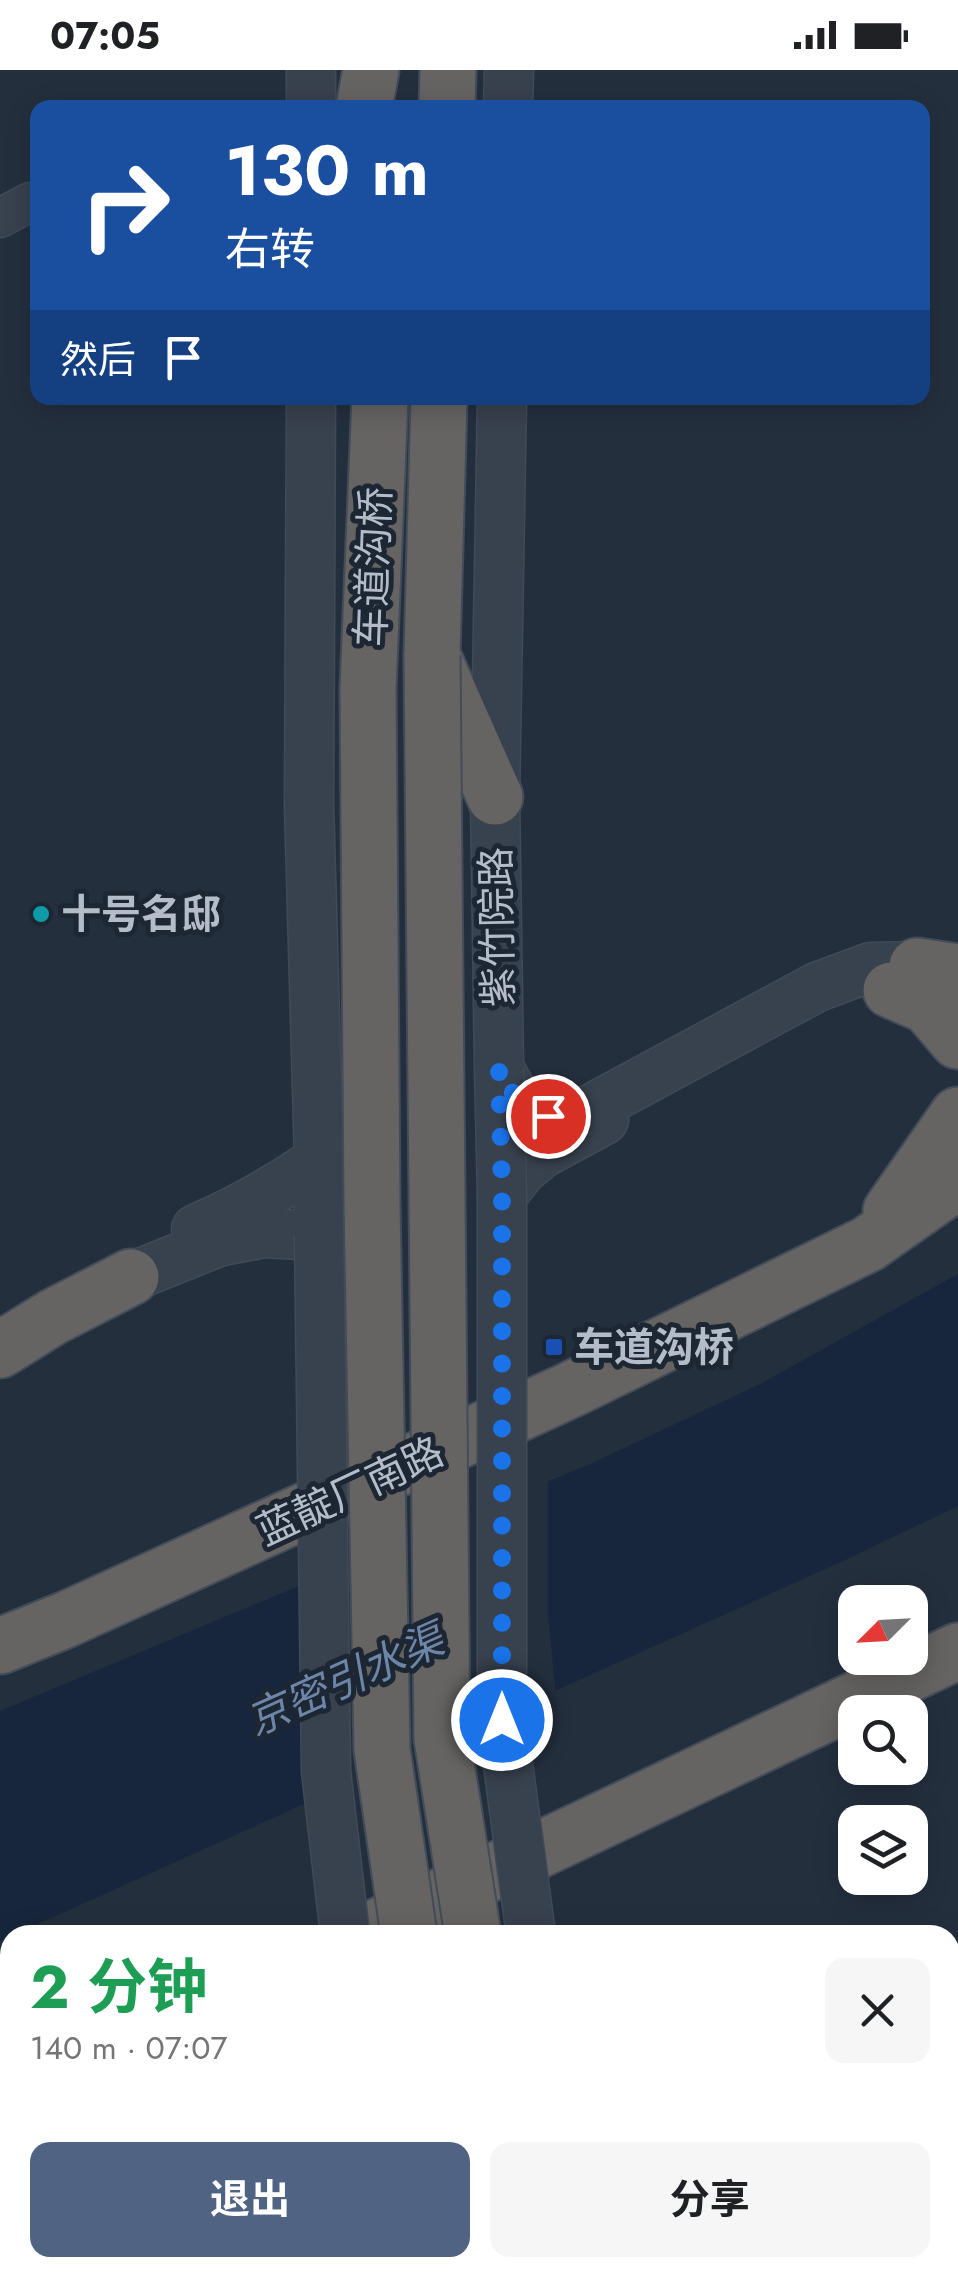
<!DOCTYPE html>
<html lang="zh">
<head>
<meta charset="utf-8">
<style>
	:root { --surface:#fff; --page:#f6f6f6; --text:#202124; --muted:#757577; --accent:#506383 }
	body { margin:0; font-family:Jost,"Noto Sans SC",sans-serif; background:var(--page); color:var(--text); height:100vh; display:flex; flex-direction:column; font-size:38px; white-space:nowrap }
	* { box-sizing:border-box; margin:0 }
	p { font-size:32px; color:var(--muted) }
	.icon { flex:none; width:55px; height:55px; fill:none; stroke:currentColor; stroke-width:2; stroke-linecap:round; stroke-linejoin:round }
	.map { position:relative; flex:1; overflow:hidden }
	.side { position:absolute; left:0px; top:1855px; width:960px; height:352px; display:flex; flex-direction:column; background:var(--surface); border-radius:30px 30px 0 0; box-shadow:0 5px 25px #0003 }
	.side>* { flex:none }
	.top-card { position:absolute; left:30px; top:30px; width:900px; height:305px; border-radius:20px; box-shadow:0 5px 25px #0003; background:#1a4fa0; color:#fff; overflow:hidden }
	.needle { width:65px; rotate:246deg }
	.tools { position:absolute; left:838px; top:1515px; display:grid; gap:20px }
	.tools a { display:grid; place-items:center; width:90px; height:90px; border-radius:20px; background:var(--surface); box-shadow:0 5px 25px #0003; font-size:50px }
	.pin { position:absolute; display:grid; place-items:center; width:85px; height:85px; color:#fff; margin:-42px; border:5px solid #fff; border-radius:50%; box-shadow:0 2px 10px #0007 }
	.me { position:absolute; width:110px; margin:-55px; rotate:0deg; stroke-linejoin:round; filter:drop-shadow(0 0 8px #0008) }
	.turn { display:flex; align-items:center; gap:35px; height:210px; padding:0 30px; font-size:45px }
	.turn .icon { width:130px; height:130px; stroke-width:2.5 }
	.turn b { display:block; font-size:70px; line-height:85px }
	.then { display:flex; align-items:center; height:95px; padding:0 30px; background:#0003; gap:20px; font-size:38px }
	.round { display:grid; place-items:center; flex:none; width:105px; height:105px; border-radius:20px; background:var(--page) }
	.overview { display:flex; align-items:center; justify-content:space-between; height:170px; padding:0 30px }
	h1 { font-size:60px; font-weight:700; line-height:75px; color:#1e9e55 }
	.primary-button { display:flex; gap:20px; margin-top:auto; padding:20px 30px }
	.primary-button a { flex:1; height:115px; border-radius:20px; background:var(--accent); color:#fff; font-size:40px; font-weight:700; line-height:115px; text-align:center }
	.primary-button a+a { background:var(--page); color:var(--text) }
	.status { display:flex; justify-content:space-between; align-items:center; height:70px; padding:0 50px; background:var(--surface); direction:ltr }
	.status svg { height:28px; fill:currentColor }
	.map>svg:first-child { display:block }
	.water { fill:#17263c }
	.pier { fill:#242f3e }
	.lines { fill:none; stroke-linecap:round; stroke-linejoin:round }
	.minor-casing { stroke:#414a57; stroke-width:41 }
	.tertiary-casing { stroke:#414a57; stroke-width:51 }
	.trunk-casing { stroke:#434c59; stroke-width:59 }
	.minor { stroke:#38414e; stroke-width:38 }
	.tertiary { stroke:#38414e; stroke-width:48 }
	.trunk { stroke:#656462; stroke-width:55 }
	.tertiary-bridge-casing { stroke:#414a57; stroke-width:51; stroke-linecap:butt }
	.trunk-bridge-casing { stroke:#434c59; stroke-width:59; stroke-linecap:butt }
	.tertiary-bridge { stroke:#38414e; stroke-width:48 }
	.trunk-bridge { stroke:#656462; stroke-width:55 }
	.route { stroke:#1a73e8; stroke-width:18; stroke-dasharray:0 32.4 }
	.culture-dot { fill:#0f9aa8; stroke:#1d2633; stroke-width:4 }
	.transit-dot { fill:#1a4fb4; stroke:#1d2633; stroke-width:4 }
	.labels { text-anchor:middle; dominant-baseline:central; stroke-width:10; stroke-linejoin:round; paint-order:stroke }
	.street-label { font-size:40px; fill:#b4bcc9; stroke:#1d2633 }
	.poi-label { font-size:40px; font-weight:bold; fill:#b4bcc9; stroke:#1d2633; text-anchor:start }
	.water-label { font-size:42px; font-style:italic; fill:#6d86a8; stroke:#1d2633 }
</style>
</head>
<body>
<div class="status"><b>07:05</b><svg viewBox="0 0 49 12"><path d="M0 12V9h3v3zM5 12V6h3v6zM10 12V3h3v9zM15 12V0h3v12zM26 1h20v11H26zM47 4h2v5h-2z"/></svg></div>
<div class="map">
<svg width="958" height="2206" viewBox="0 0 958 2206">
	<rect width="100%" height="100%" fill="#242f3e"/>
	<path class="water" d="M958,1204V1436L841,1492L0,1871V1641L590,1394L760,1314Z"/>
	<path class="pier" d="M548,1406V1545L556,1626L315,1735L302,1509Z"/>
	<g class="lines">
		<g class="minor-casing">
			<path id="minor" d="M0,148L30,132H38"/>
		</g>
		<g class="tertiary-casing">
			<path id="tertiary" d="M311,38V0
				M508,38L509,0
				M502,328L495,727L499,998L520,1036L549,1046L587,1041L817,917L871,897L917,896
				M502,1126L522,1100L543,1083L604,1050
				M196,1159C242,1139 279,1118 319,1090
				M131,1207L218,1172L264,1163L319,1166V1090L309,734L311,328
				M396,2198L398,2206
				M598,2198L600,2206"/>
		</g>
		<g class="trunk-casing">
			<path id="trunk" d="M364,38L371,0
				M447,38L448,0
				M439,328L432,585L495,727
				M917,896L958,902
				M891,920L928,936L958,971
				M891,1141L958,1045
				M0,1280L53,1247L131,1207
				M0,1576L65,1550L570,1320L868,1174L958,1111
				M360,1865L958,1581
				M0,2038L10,2033
				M476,2198L478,2206
				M538,2198L540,2206"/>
		</g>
		<use href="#minor" class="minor"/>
		<use href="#tertiary" class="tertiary"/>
		<use href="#trunk" class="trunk"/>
		<g class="tertiary-bridge-casing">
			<path id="tertiary-bridge" d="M499,998L502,1126V1650L531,1865
				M319,1166L326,1701L345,1865"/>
		</g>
		<g class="trunk-bridge-casing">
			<path id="trunk-bridge" d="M380,328L368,618L372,1134L382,1679L409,1865
				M432,585L442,1668L473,1865"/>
		</g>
		<use href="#tertiary-bridge" class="tertiary-bridge"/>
		<use href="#trunk-bridge" class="trunk-bridge"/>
	</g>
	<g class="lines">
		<path class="route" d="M502,1650V1126L499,998L520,1036L548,1046"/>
	</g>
	<circle class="culture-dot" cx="41" cy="844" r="10"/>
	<rect class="transit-dot" x="544" y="1267" width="20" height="20" rx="5"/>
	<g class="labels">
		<g class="street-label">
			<text transform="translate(373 497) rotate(-88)">车道沟桥</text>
			<text transform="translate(497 857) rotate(-91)">紫竹院路</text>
			<text transform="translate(350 1421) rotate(-25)">蓝靛厂南路</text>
		</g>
		<g class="poi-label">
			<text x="61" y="844">十号名邸</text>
			<text x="574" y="1277">车道沟桥</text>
		</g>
		<g class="water-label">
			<text transform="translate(345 1610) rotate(-24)">京密引水渠</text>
		</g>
	</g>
</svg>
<div class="tools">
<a><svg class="needle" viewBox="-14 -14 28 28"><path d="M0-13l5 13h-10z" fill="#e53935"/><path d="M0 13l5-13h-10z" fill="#757577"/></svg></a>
<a><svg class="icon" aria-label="search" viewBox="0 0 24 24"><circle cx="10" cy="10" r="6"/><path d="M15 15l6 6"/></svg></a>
<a><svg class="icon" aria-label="layers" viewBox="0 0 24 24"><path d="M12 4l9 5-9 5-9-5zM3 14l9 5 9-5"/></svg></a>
</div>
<div class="pin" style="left:548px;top:1046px;background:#d93025"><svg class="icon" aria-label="arrive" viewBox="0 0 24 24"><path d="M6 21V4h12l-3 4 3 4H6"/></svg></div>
<svg class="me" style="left:502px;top:1650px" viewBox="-20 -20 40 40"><circle r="17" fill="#1a73e8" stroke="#fff" stroke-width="3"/><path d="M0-11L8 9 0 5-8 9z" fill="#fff"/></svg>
<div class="top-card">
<div class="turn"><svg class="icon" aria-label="right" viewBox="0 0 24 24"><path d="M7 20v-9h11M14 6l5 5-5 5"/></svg><div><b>130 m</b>右转</div></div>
<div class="then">然后<svg class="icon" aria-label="arrive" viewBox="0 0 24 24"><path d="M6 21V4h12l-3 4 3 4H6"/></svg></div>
</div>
<section class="side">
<div class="overview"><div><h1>2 分钟</h1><p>140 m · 07:07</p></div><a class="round"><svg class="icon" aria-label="close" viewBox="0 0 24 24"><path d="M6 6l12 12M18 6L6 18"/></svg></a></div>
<div class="primary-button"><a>退出</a><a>分享</a></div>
</section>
</div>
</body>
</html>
